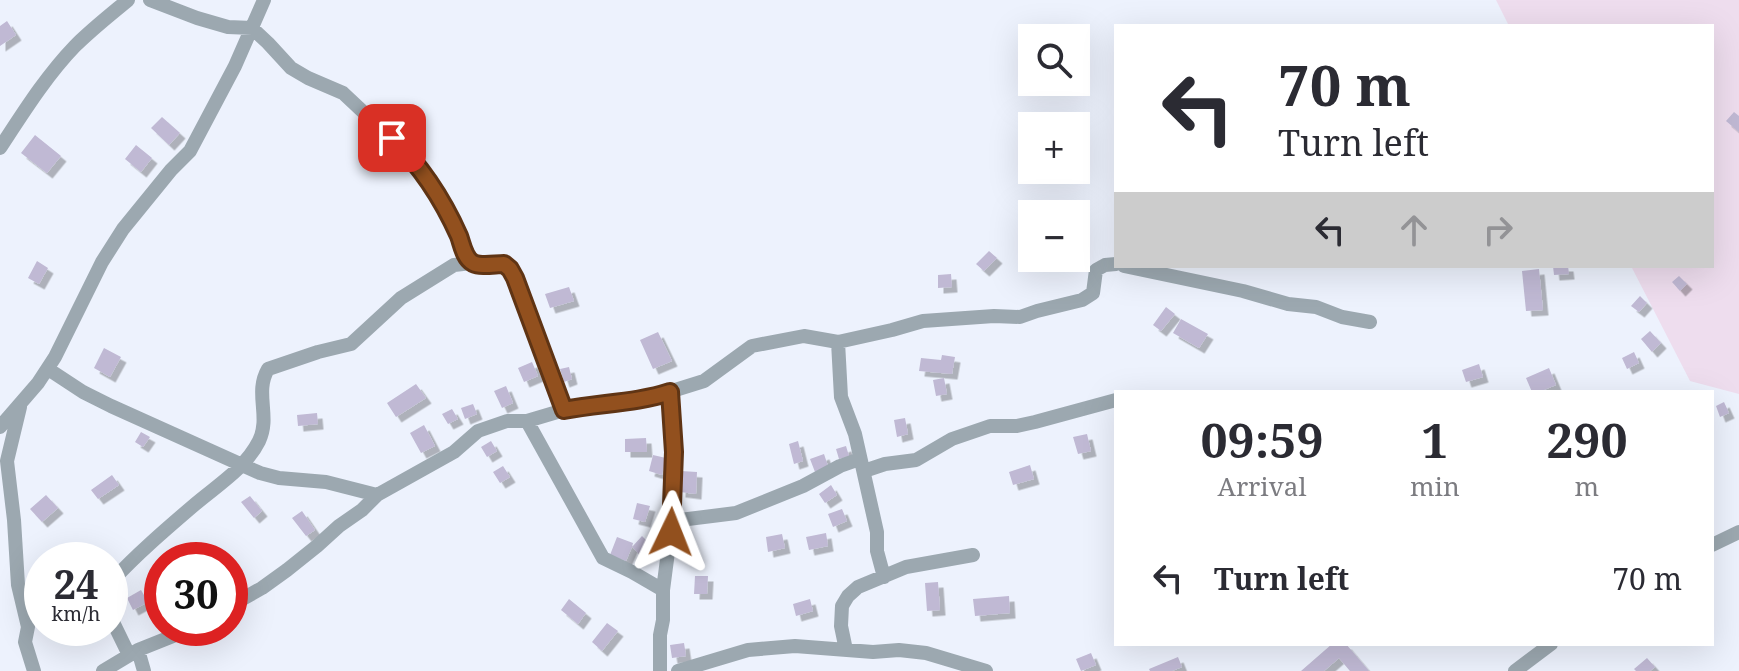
<!DOCTYPE html>
<html lang="en">
<head>
<meta charset="utf-8">
<style>
	:root { --surface:#fff; --page:#f7f7f7; --text:#2b2b33; --muted:#7c7c81 }
	body { margin:0; font-family:"Noto Serif",serif; background:var(--page); color:var(--text); height:100vh; display:flex; flex-direction:column; font-size:30px; white-space:nowrap }
	* { box-sizing:border-box; margin:0 }
	p { font-size:26px; color:var(--muted) }
	.icon { flex:none; width:44px; height:44px; fill:none; stroke:currentColor; stroke-width:2; stroke-linecap:round; stroke-linejoin:round }
	.map { position:relative; flex:1; overflow:hidden }
	.drawer { position:absolute; left:1114px; top:390px; width:600px; height:256px; display:flex; flex-direction:column; background:var(--surface); border-radius:0px; box-shadow:0 8px 32px #0002 }
	.drawer>* { flex:none }
	.banner { position:absolute; left:1114px; top:24px; width:600px; height:244px; border-radius:0px; box-shadow:0 8px 32px #0002; background:#fff; color:var(--text); overflow:hidden }
	.controls { position:absolute; left:1018px; top:24px; display:grid; gap:16px }
	.controls a { display:grid; place-items:center; width:72px; height:72px; border-radius:0px; background:var(--surface); box-shadow:0 8px 32px #0002; font-size:40px }
	.speed { position:absolute; left:24px; top:542px; display:flex; gap:16px; font-size:40px; font-weight:700; text-align:center }
	.speed>* { display:grid; place-content:center; width:104px; height:104px; border-radius:50%; background:var(--surface); box-shadow:0 8px 32px #0002; line-height:1 }
	.speed small { font-size:20px; font-weight:400 }
	.speed .limit { border:12px solid #d22; background:#fff; color:#111 }
	.pin { position:absolute; display:grid; place-items:center; width:68px; height:68px; color:#fff; margin:-34px; border-radius:16px; box-shadow:0 4px 12px #0006 }
	.me { position:absolute; width:88px; margin:-44px; rotate:2deg; stroke-linejoin:round; filter:drop-shadow(0 0 6px #0008) }
	.turn { display:flex; align-items:center; gap:28px; height:168px; padding:0 32px; font-size:36px }
	.turn .icon { width:104px; height:104px; stroke-width:2.5 }
	.turn b { display:block; font-size:56px; line-height:68px }
	.lanes { display:flex; align-items:center; height:76px; padding:0 32px; background:#0003; justify-content:center; gap:40px; direction:ltr }
	.lanes .off { opacity:.35 }
	.eta { display:flex; justify-content:space-evenly; align-items:center; height:136px; text-align:center }
	.eta b { font-size:48px; font-weight:700; line-height:56px }
	ul { padding:0; list-style:none }
	li { display:flex; align-items:center; gap:24px; height:104px; padding:0 32px }
	li div { flex:1 }
	li b { display:block; font-size:30px }
	li em { font-style:normal }
	.map>svg:first-child { display:block }
	.green { fill:#ede }
	.building { fill:#c0b9d4; filter:url(#shadow) }
	.lines { fill:none; stroke-linecap:round; stroke-linejoin:round }
	.street { stroke:#9ca8b0; stroke-width:14 }
	.route-casing { stroke:#5f3414; stroke-width:20 }
	.route { stroke:#92501e; stroke-width:14 }
</style>
</head>
<body>
<div class="map">
<svg width="1739" height="671" viewBox="0 0 1739 671">
	<defs>
		<filter id="shadow"><feDropShadow dx="5.5" dy="5.5" stdDeviation="0" flood-color="#0004"/></filter>
	</defs>
	<rect width="100%" height="100%" fill="#edf2fd"/>
	<path class="green" d="M1496,0H1739V394L1690,381L1631,266H1712V26H1509Z"/>
	<path class="building" d="M7,21L16,35L0,46V26Z
		M1734,112L1739,116V132L1726,121Z
		M162,117L180,133L169,145L151,128Z
		M35,135L61,156L47,173L21,153Z
		M136,145L152,158L141,172L125,159Z
		M989,251L997,258L984,271L976,264Z
		M37,261L48,268L39,284L28,278Z
		M1553,266H1568L1569,274L1554,275Z
		M1539,269L1543,310L1526,311L1522,271Z
		M951,274L952,287L938,288V275Z
		M1679,276L1687,284L1680,291L1672,282Z
		M569,287L574,301L550,308L545,294Z
		M1640,296L1647,303L1639,312L1631,306Z
		M1166,307L1175,314L1161,331L1153,325Z
		M1181,319L1208,334L1199,348L1173,333Z
		M1650,331L1661,343L1652,352L1641,339Z
		M658,332L672,361L653,369L640,340Z
		M104,348L121,357L110,377L94,368Z
		M1634,352L1639,363L1627,369L1622,358Z
		M942,355L955,357L952,374L919,371L921,358L941,360Z
		M532,362L538,376L524,382L518,368Z
		M1479,364L1483,377L1466,382L1462,370Z
		M569,367L572,379L564,382L560,369Z
		M1549,368L1556,385L1539,392H1532L1526,378Z
		M944,378L947,394L936,396L933,380Z
		M416,384L426,398L396,417L387,403Z
		M506,386L513,403L502,408L494,391Z
		M1724,402L1729,413L1720,417L1716,406Z
		M473,404L477,414L465,419L461,408Z
		M452,409L458,419L448,424L442,414Z
		M317,413L318,424L298,426L297,415Z
		M905,418L908,434L897,437L894,420Z
		M424,425L435,446L421,453L410,433Z
		M141,432L150,437L143,447L135,442Z
		M1087,434L1091,451L1078,454L1073,437Z
		M646,438L647,452H625V439Z
		M491,441L497,451L487,457L481,447Z
		M798,441L803,461L794,464L789,444Z
		M846,446L849,456L839,459L836,449Z
		M824,454L828,466L815,472L810,459Z
		M653,455L666,458L662,475L649,471Z
		M1030,465L1034,479L1013,485L1009,472Z
		M503,466L510,477L500,483L493,472Z
		M681,471L697,472L696,494L680,492Z
		M112,475L119,485L98,499L91,490Z
		M831,485L837,495L825,503L819,494Z
		M46,495L58,508L42,522L30,509Z
		M250,496L262,511L254,518L241,502Z
		M637,503L650,506L645,522L633,519Z
		M842,509L847,521L833,527L828,514Z
		M302,511L315,530L306,536L292,518Z
		M826,533L828,546L809,550L806,537Z
		M782,534L785,548L768,552L766,537Z
		M642,536L652,546L641,556L632,547L626,561L610,555L617,537L633,543L632,547Z
		M695,576H708L707,594H694Z
		M938,582L940,610L927,611L925,583Z
		M141,590L148,602L133,610L127,598Z
		M1009,596L1010,613L975,616L973,599Z
		M569,599L586,613L578,624L561,610Z
		M810,599L813,611L796,616L793,604Z
		M607,623L618,631L602,651L592,642Z
		M684,643L686,656L672,658L670,645Z
		M1332,644H1346L1369,671H1350L1339,658L1324,671H1301Z
		M1091,653L1096,665L1081,671L1076,659Z
		M1178,657L1182,667L1172,671H1150L1149,669Z
		M1647,658L1655,667L1650,671H1636L1634,669Z"/>
	<g class="lines">
		<path class="street" d="M150,0L197,18L228,27L252,28L268,43L291,68L308,78L343,93L407,153L445,207L466,256L472,263L480,265L504,264L510,269L515,278L564,410
			M0,148C23,113 46,76 75,46C92,29 110,15 128,0
			M1124,266L1243,291L1288,304L1316,307L1342,317L1370,322
			M838,342L841,397L855,434L877,532V551L884,577
			M48,369L83,392L111,406L260,473L279,478L326,482L377,495
			M20,407L7,461L14,520L18,585L28,627L25,642L34,671
			M527,421L603,558L632,572L663,590
			M0,427L38,383L55,357L102,262L123,229L171,170L190,151L235,66L264,0
			M864,471L885,464L916,460L952,439L990,426H1017L1035,422L1116,400
			M672,521L736,513L803,486L840,466L860,459
			M1712,545L1739,532
			M110,588L112,581C137,554 165,530 193,506C216,486 245,469 259,441C271,416 254,393 268,369L318,352L351,344L401,298L454,265L472,263
			M230,606L262,588L287,570L317,546L339,526L362,510L377,495L454,452L478,431L507,421H527L564,410L595,404L656,396L704,381L752,346L804,336L838,342L892,330L923,321L994,316L1020,317L1037,311L1082,300L1093,293L1096,270L1105,265L1116,264
			M110,616L129,655
			M138,650L144,671
			M846,650L841,626L842,606L848,596L858,587L906,567L973,555
			M103,671L138,650L173,636L185,628
			M660,671V635L663,620V590L672,521L674,452L670,392
			M678,671L748,650L795,646L873,652L899,650L926,653L986,671
			M1515,671L1551,644"/>
	</g>
	<g class="lines">
		<g class="route-casing">
			<path id="route" d="M392,138C420,165 443,200 459,236C462,244 464,258 473,263C481,267 495,264 504,264L510,269L515,278L564,410C599,403 637,403 670,392L674,452L671,532"/>
		</g>
		<use href="#route" class="route"/>
	</g>
</svg>
<div class="controls">
<a><svg class="icon" aria-label="search" viewBox="0 0 24 24"><circle cx="10" cy="10" r="6"/><path d="M15 15l6 6"/></svg></a>
<a>+</a>
<a>−</a>
</div>
<div class="speed"><div>24<small>km/h</small></div><div class="limit">30</div></div>
<div class="pin" style="left:392px;top:138px;background:#d93025"><svg class="icon" aria-label="arrive" viewBox="0 0 24 24"><path d="M6 21V4h12l-3 4 3 4H6"/></svg></div>
<svg class="me" style="left:671px;top:532px" viewBox="-20 -20 40 40"><path d="M0-17L14 15 0 8-14 15z" fill="#92501e" stroke="#fff" stroke-width="4"/></svg>
<div class="banner">
<div class="turn"><svg class="icon" aria-label="left" viewBox="0 0 24 24"><path d="M17 20v-9H6M10 6l-5 5 5 5"/></svg><div><b>70 m</b>Turn left</div></div>
<div class="lanes"><svg class="icon" aria-label="left" viewBox="0 0 24 24"><path d="M17 20v-9H6M10 6l-5 5 5 5"/></svg><svg class="icon off" aria-label="ahead" viewBox="0 0 24 24"><path d="M12 20V5M6 11l6-6 6 6"/></svg><svg class="icon off" aria-label="right" viewBox="0 0 24 24"><path d="M7 20v-9h11M14 6l5 5-5 5"/></svg></div>
</div>
<section class="drawer">
<div class="eta">
<div><b>09:59</b><p>Arrival</p></div>
<div><b>1</b><p>min</p></div>
<div><b>290</b><p>m</p></div>
</div>
<ul>
<li><svg class="icon" aria-label="left" viewBox="0 0 24 24"><path d="M17 20v-9H6M10 6l-5 5 5 5"/></svg><div><b>Turn left</b></div><em>70 m</em></li>
</ul>
</section>
</div>
</body>
</html>
